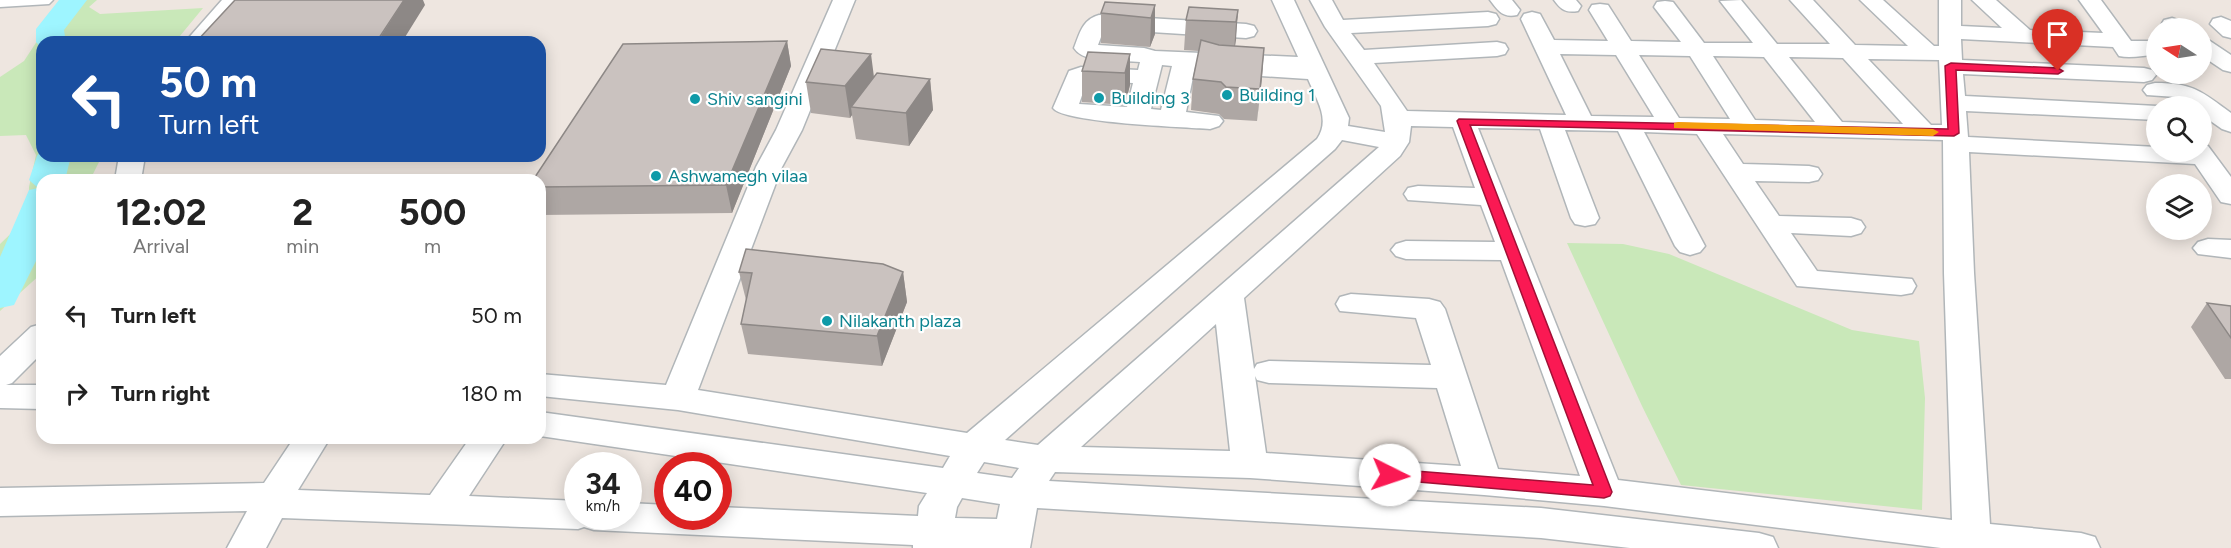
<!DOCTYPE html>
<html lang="en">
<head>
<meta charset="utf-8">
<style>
	:root { --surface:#fff; --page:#f2f2f2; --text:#222; --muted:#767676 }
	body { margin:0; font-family:Figtree,sans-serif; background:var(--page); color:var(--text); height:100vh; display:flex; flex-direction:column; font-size:22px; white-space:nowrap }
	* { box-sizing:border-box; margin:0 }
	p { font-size:20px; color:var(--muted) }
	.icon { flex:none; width:33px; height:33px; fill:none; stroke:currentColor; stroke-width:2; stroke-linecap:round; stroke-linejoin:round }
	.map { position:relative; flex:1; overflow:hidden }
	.panel { position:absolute; left:36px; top:174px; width:510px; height:270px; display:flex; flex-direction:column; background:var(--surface); border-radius:18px; box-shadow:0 3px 15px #0003 }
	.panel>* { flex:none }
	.banner { position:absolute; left:36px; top:36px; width:510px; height:126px; border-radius:18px; box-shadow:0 3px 15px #0003; background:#1a4fa0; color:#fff; overflow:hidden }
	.needle { width:39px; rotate:282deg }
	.buttons { position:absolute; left:2146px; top:18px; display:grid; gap:12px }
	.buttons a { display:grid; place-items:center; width:66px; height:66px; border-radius:50%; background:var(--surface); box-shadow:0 3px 15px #0003; font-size:30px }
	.speed { position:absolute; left:564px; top:452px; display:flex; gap:12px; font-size:30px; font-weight:700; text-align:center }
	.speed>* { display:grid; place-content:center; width:78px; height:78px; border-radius:50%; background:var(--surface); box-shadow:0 3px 15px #0003; line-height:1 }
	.speed small { font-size:15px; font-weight:400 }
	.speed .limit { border:9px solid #d22; background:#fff; color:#111 }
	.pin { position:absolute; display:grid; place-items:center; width:51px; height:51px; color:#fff; margin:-62px -26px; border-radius:50% 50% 50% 0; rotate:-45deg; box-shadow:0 0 6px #0007 }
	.pin .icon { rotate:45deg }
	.me { position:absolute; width:66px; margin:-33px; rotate:94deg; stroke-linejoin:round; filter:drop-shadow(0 0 4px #0008) }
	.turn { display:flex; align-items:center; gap:21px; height:126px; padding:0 24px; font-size:27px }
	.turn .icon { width:78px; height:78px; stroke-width:2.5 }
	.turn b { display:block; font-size:42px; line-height:51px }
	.eta { display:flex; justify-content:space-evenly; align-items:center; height:102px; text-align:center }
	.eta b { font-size:36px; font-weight:700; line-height:42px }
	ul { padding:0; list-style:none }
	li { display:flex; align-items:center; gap:18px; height:78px; padding:0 24px }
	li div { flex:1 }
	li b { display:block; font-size:22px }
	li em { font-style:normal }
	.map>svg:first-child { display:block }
	.green { fill:#c9e8b9 }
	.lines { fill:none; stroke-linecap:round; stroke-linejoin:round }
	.river { fill:#9ef5ff; fill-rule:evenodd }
	.minor-casing { stroke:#b1b6b9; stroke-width:3 }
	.minor { fill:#fff; fill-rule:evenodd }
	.wall { fill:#aea7a4 }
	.shaded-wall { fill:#8d8886 }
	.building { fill:#cac2bf; stroke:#8d8886; stroke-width:1.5 }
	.route { fill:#fa1953; stroke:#a21036; stroke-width:1.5 }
	.slow { fill:#f59e0b }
	.culture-dot { fill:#0f9aa8; stroke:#fff; stroke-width:2 }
	.labels { text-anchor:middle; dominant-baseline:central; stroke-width:4.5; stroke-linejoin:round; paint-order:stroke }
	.culture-label { font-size:18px; fill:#0d838f; stroke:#fff; text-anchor:start }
</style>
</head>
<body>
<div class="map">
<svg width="2231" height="548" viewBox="0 0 2231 548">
	<rect width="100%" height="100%" fill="#eee6e0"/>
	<path class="green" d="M69,0H97L89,7L100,14L203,8L175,42H42V156H102L90,180H42V273L0,311V244L29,216V187L36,155L26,135L0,136V77L24,61L45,29Z
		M1567,243L1623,244L1669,254L1852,330L1919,341L1925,398L1922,510L1681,485L1642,406Z"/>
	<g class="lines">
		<path class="river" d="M59,0H87L64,30L66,42H42L41,48L36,42V29Z
			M42,149V156H71L65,180H42V249L14,305L0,308V257L29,190L38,188L29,180L37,156Z"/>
		<g class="minor-casing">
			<path id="minor" d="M0,0H53L49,4L0,7Z
				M222,0H244L208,42H185Z
				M833,0H855L802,130L782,167L698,390L967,433L1317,139C1331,119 1316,99 1308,79L1217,73L1195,67L1186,112L1219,116L1223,121L1219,126L1210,129C1185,127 1063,123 1053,108L1069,71L1081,67L1138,70L1140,62C1122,60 1085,65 1074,48C1080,33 1082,20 1099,15L1246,24L1254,26L1257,31L1254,36L1246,38L1104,29L1098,45L1144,48L1155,51L1298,57L1272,0H1294L1349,118L1348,126L1385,132L1381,106L1325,27L1310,0H1332L1343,20L1488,12L1496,14L1499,19L1496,24L1488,26L1351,33L1364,50L1497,42L1505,44L1508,49L1505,54L1497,56L1374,63L1407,111L1566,115L1521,19L1524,14L1532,12L1540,14L1554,40L1608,41L1589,10L1592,5L1600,4L1608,5L1631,41L1681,42L1654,7L1657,2L1665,1L1673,2L1704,43H1753L1720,1L1741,0L1777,44H1830L1790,0H1813L1855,45L1908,46L1860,0H1883L1934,46H1939V0H1961V26L2002,28L1972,0H1996L2030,30L2103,33L2079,0H2101L2131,41H2157V55C2144,55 2131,59 2119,56L2113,47L1961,39L1962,60L2144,68L2152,70L2156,75L2152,80L2144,82L1963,74L1965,96L2157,106H2161H2157V120L1966,111L1968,137L2157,147V152H2202V145L2208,146L2231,177V204L2221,202L2195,164L1969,152L1974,273L1990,524L2081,533L2095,537L2100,548H1941L1604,506L1484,495L1250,478L1055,472L1049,481L1541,508L1759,533L1773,537L1778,548H1630L1541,538L1037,508L1030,548H913V545L594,530L584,527L578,529L282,518L266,548H227L247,511L0,516V488L264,483L294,438H330L298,490L430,495L470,438H507L469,496L578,501V516H628V503L668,505V516H718V507L918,516L919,506L927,493L540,436V412L943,468L950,456L678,410L540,396V374L666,385L756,167L776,130ZM1560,54L1616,55L1654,117L1591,116ZM1639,55L1690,56L1730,119L1679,118ZM1713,56L1764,57L1815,122L1755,120ZM1789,57L1843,58L1903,124L1842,122ZM1868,59L1939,60L1942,125H1931ZM1162,65L1172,66L1161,110L1151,109ZM1087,81L1133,83L1127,107L1079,104ZM1411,126L1453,127L1475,188L1418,186L1408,188L1404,194L1408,200L1481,205L1495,242L1406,241L1396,244L1391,250L1396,256L1406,259L1501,260L1580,476L1498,469L1445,309L1440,302L1429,299L1351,294L1340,297L1336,304L1340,311L1416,318L1431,365L1269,361L1257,364L1254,369L1244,298L1400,156L1409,142ZM1478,128L1540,129L1571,218L1575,224L1585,226L1595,224L1599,218L1565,130L1618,131L1675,246L1680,252L1690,255L1700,252L1705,246L1644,132L1697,134L1797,286L1901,295L1912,293L1916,286L1912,279L1817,271L1791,233L1851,236L1861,233L1865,227L1861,221L1851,218L1779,216L1755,181L1809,182L1818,180L1822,174L1818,168L1809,166L1743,164L1723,134L1943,140L1944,273L1952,520L1618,480ZM1342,140L1379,147L1038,445L1005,440L1335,149ZM1216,324L1230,451L1081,447ZM1255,376L1257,380L1269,383L1437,388L1461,466L1266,453ZM984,462L1019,468L1012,478L977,473ZM962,498L1000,504L997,519L955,518L957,507Z
				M1490,0H1512L1520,10L1517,15C1503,18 1498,11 1490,0Z
				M1554,0H1576L1581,6L1578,11C1566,13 1561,10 1554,0Z
				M2221,17L2231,21V38L2223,36L2210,24L2213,19Z
				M2172,18L2185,23L2188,28H2163L2161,25L2164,20Z
				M2202,39L2210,41L2231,55V72L2223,70L2202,56Z
				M2155,83C2193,83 2201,91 2231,113V132L2222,129L2202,115V106H2190L2176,97L2147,95L2143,90L2147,85Z
				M119,156H145L141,180H115Z
				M2208,239L2231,240V258L2198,254L2193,248L2198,242Z
				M42,324V353L12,383L6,385H42V409L0,408V356L31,327Z"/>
		</g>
		<use href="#minor" class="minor"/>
	</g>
	<path class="wall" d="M1155,5V34L1150,47L1101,43V13Z
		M1238,10L1235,46L1264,48L1257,121L1224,119L1219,114L1191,110L1193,79L1199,51L1184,50L1186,20Z
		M787,41L791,66L732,213L540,215V180Z
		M1130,54V85L1125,105L1082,102V71Z
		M874,77L930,79L933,110L909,146L856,139L852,115L850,118L811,113L806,82Z
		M739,272H903L907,302L882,366L748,354L741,324L746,300Z
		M2207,303L2231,306V379H2225L2191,327Z"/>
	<path class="shaded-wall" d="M404,0H423L425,5L402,42H377Z
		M1155,5V34L1150,47L1151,18Z
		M1238,10L1236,40L1234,52L1236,22Z
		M787,41L791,66L732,213L726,185Z
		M1264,48L1262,78L1257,121L1260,89Z
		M871,54L875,85L851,107L852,115L850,118L845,86Z
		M1130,54V85L1125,105V73Z
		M930,79L933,110L909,146L906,113Z
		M903,272L907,302L882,366L877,336Z"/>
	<path class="building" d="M235,0H404L377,41L196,42Z
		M1105,2L1155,5L1151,18L1101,13Z
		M1189,7L1238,10L1236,22L1186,20Z
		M1201,40L1219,45L1264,48L1260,89L1226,87L1221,82L1193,79Z
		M787,41L726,185L540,187V180H533L623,44Z
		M821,49L871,54L845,86L806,82Z
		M1088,52L1130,54L1125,73L1082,71Z
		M877,73L930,79L906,113L851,107Z
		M746,249L883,264L903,272L877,336L741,324L752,273L739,272Z
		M2207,303L2231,306V338Z"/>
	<path class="route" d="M1951,63L2058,68L2063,71L2058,74L1956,70L1959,133L1954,136L1470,125L1612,492L1610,496L1604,498L1384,479L1382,475L1384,470L1390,469L1593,485L1457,121L1459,119L1948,129L1945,66Z"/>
	<path class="slow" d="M1678,122L1933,129L1939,132L1933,136L1674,128V123Z"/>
	<g class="culture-dot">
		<circle cx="1227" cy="95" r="6"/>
		<circle cx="1099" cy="98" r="6"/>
		<circle cx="695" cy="99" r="6"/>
		<circle cx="656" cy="176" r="6"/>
		<circle cx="827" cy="321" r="6"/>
	</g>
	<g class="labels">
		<g class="culture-label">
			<text x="1239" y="95">Building 1</text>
			<text x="1111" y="98">Building 3</text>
			<text x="707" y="99">Shiv sangini</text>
			<text x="668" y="176">Ashwamegh vilaa</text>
			<text x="839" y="321">Nilakanth plaza</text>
		</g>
	</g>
</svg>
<div class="buttons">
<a><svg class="needle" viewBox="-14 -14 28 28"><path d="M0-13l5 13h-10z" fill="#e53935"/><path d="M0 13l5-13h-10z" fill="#767676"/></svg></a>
<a><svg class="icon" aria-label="search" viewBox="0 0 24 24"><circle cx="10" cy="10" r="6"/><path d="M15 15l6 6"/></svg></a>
<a><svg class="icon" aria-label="layers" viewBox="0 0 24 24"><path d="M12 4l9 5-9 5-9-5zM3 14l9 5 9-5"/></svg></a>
</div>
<div class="speed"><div>34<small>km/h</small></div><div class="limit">40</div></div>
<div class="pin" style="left:2058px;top:71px;background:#d93025"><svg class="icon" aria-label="arrive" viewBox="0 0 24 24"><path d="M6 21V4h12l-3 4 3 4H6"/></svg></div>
<svg class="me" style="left:1390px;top:475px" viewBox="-20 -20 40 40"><circle r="19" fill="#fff"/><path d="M0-13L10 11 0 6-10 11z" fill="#fa1953"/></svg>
<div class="banner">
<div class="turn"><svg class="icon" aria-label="left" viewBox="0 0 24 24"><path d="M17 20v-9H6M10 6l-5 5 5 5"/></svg><div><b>50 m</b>Turn left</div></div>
</div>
<section class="panel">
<div class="eta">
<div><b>12:02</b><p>Arrival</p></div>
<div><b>2</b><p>min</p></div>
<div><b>500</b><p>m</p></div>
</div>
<ul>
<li><svg class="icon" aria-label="left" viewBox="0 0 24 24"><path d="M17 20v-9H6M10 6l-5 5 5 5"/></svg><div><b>Turn left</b></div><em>50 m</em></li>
<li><svg class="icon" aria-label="right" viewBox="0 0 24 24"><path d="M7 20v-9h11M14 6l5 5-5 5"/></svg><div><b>Turn right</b></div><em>180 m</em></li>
</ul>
</section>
</div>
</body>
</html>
